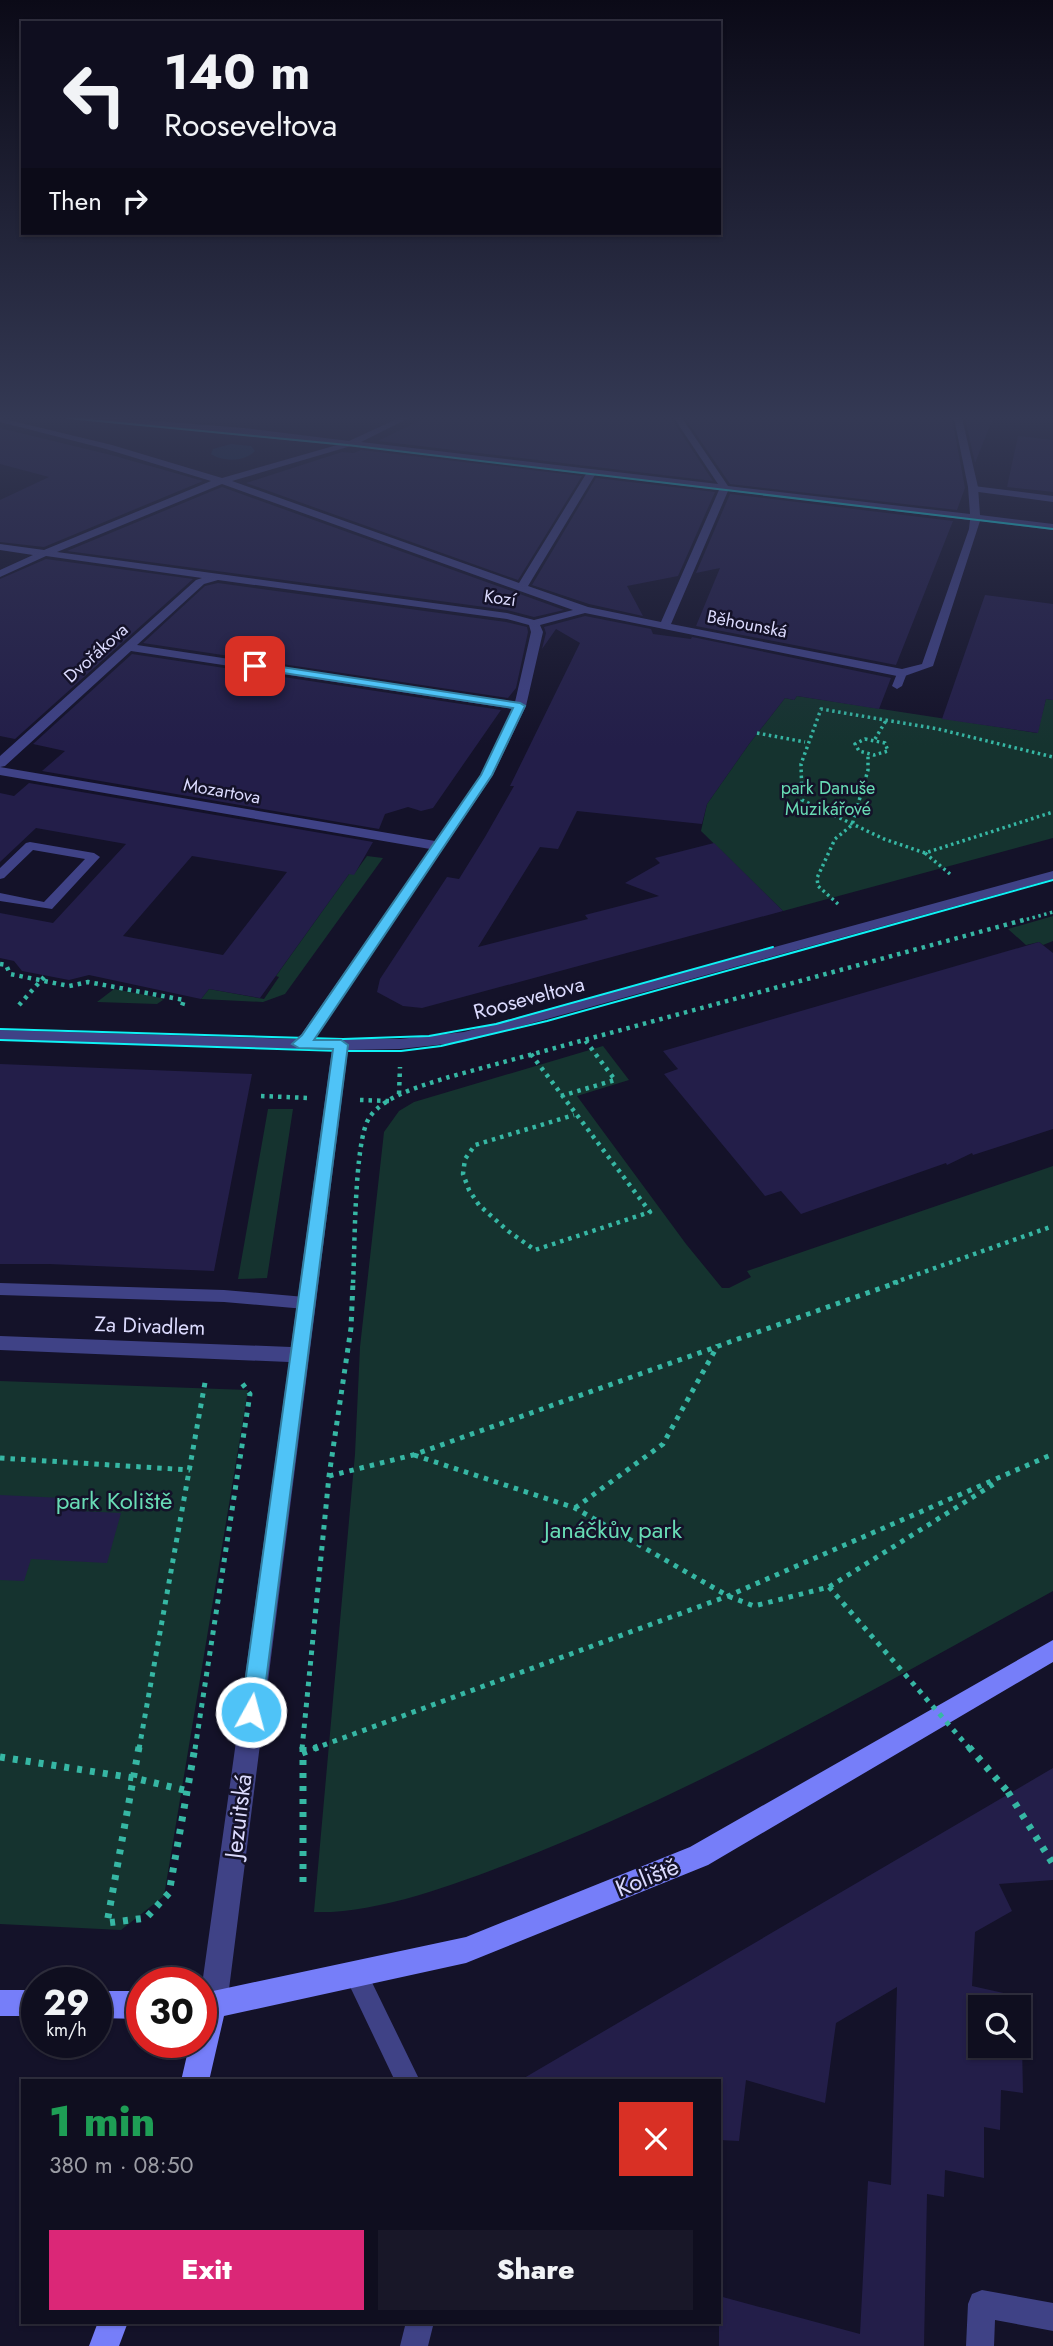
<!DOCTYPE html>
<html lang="en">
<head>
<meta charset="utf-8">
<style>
	:root { --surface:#0f0e1f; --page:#181728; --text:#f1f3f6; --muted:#9b9ca4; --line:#2f2e3d; --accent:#db2777 }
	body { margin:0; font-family:Jost,sans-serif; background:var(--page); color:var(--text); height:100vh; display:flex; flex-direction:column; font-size:26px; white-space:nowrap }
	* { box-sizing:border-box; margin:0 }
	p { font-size:23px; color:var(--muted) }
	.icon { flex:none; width:38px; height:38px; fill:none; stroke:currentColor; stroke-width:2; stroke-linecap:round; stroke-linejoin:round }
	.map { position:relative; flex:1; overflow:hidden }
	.panel { position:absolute; left:21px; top:2079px; width:700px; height:245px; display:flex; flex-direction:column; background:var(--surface); border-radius:0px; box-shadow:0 2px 5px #0004,0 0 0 2px var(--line) }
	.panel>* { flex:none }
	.guide { position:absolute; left:21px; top:21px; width:700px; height:214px; border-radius:0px; box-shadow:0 2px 5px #0004,0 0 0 2px var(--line); background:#0f0e1f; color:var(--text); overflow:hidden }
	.controls { position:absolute; left:968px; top:1995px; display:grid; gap:14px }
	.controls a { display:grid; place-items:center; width:63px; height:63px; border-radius:0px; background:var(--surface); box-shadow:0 2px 5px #0004,0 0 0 2px var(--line); font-size:35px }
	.speed { position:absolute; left:21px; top:1967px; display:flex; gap:14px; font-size:35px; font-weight:700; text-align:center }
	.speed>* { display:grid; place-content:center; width:91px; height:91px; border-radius:50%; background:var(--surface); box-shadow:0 2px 5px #0004,0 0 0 2px var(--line); line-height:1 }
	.speed small { font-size:18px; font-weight:400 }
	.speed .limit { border:10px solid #d22; background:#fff; color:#111 }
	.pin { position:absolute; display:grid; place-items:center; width:60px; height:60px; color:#fff; margin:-30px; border-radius:14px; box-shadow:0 4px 10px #0006 }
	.me { position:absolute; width:77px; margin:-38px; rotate:7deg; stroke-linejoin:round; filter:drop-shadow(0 0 5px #0008) }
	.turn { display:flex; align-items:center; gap:24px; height:147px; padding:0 28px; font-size:32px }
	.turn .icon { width:91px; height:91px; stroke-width:2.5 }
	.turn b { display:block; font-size:49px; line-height:60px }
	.then { display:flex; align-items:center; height:66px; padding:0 28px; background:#0003; gap:14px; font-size:26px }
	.round { display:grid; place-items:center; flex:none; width:74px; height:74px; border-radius:0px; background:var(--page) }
	.summary { display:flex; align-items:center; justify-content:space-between; height:119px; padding:0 28px }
	h1 { font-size:42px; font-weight:800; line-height:52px; color:#1e9e55 }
	.primary-button { display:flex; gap:14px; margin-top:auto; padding:14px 28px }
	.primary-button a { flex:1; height:80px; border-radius:0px; background:var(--accent); color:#fff; font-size:28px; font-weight:800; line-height:80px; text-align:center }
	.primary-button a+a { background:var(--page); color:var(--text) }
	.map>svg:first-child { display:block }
	.green { fill:#15332f }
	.water { fill:#112d4d }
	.building { fill:#231e49; fill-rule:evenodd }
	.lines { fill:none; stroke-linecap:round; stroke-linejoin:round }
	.path-far3 { stroke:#36b7a4; stroke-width:3.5; stroke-dasharray:2.5 3.5; stroke-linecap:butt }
	.path-far2 { stroke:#36b7a4; stroke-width:4.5; stroke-dasharray:3.5 5; stroke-linecap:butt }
	.path-far1 { stroke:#36b7a4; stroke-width:5; stroke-dasharray:4.5 6; stroke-linecap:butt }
	.path { stroke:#36b7a4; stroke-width:7; stroke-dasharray:5 8; stroke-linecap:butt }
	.lane { fill:#3f4286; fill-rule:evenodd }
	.street { fill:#3f4286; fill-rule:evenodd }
	.secondary { fill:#767ef9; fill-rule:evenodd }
	.tram { stroke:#0ff2f5; stroke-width:2 }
	.path-bridge-far1 { stroke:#36b7a4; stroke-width:5; stroke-dasharray:4.5 6; stroke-linecap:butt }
	.path-bridge { stroke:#36b7a4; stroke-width:7; stroke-dasharray:5 8; stroke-linecap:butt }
	.route { fill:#4fc3f7; stroke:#337fa1; stroke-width:2 }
	.labels { text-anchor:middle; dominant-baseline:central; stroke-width:5; stroke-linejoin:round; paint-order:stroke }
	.far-street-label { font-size:18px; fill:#dcdbfe; stroke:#141229 }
	.far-park-label { font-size:18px; fill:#68dcb5; stroke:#141229 }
	.street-label { font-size:21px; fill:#dcdbfe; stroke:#141229 }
	.near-park-label { font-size:24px; fill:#68dcb5; stroke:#141229 }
	.near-street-label { font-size:24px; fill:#dcdbfe; stroke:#141229 }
</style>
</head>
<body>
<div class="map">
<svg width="1053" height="2346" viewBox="0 0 1053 2346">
	<rect width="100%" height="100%" fill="#141229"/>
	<path class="green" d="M797,696L1037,733L1046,699L1053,700V838L783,911L701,831L707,804L749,744L785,698L794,700Z
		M367,856L383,858L285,994L263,1002L201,999L209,989L264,999L279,977L276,976L349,874H354Z
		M1053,916V941L1043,945L1039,942L1026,945L1008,929Z
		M114,989L161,998L163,1000L157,1004L97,1002Z
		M603,1046L629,1080L577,1096L686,1244L722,1288H729L751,1277L747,1271L1053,1166V1591C876,1688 702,1789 513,1862C455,1884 377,1914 314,1912L355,1454L360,1347L384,1132L399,1111L414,1102Z
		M268,1109H293L267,1278L238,1279Z
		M0,1381L248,1390L164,1896L121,1930L0,1924Z"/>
	<path class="water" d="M231,444L251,446L255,451C245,462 223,462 211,454L213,449Z"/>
	<path class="building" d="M425,418H671L713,481L378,441Z
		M685,418H952L965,488L957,510L730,484Z
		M965,418H993L975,463Z
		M0,428L115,456L203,481L44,547L0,542V500L49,477L0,464Z
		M1018,436L1053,440V492L1007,487Z
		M361,450L582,476L518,580L246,483L342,452L354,453Z
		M596,478L715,492L678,576L627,586L643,616L589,604L532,585Z
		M222,487L564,610L534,617L507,610L67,551Z
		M730,494L953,521L896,665L696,626L720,568L696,573Z
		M46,559L193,579L15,739L0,736V579Z
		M218,583L506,622L527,627L528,632L516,688L508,698L143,643L205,586Z
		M985,595L1053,604V700L1046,699L1038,733L942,719Z
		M585,616L651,629L653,634L691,639L692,637L891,678L879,709L797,696L794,700L785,698L749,744L707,804L702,824L577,811L558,849L540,847L478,947L588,919L585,915L659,896L625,883L660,863L655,858L714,843L783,911L422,1008L403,1006L377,992L380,979L447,877L459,879L485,837L514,786H510L580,643L556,629L542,649L546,633L544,627Z
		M132,654L501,710L433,808L421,811L408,807L385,814L379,829L42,771L65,751L33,744Z
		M29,783L373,842L354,875L349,874L260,998L209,989L201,999L89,975L69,980L22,971L14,961L0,958V913L53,923L126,844L36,828L0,862V793L14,796ZM192,856L287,872L223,955L123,936Z
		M1039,942L1053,953V1129L973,1155L972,1153L947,1165L946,1163L801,1214L781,1191L765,1196L664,1074L678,1069L663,1051Z
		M0,1064L252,1074L214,1271L49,1264H0Z
		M0,1495L83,1499L79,1511L121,1513L107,1563L31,1559L24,1581L0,1580Z
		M1053,1768V1880L999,1884L1012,1911L975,1932L972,1986L1021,1997L1023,2093L1001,2090L1000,2130L984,2127V2178L945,2170L944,2197L927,2194L924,2346H719V2296L860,2334L868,2181L891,2185L897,1987L836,2023L825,2103L746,2080L739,2141L719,2140V2081H519ZM980,2007H1018V2046H980Z"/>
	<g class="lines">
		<path class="path-far3" d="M757,733L805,742
			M865,739L885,743L888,751L874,755L859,751L855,744Z
			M875,739L887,719
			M925,853L884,839L802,800L801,764L821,709L938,729L1053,757
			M950,874L925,853L1053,812
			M838,904L818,886L817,878L835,839L852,825L868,770V754
			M1021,921L1053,912"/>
		<path class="path-far2" d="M0,964L6,965L10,974L69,986L88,982L184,1000L181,1009
			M19,1005L45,976
			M531,1054L650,1212L535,1250L508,1231L479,1205L469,1190L463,1174L465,1159L475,1145L574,1115
			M399,1094L400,1067
			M261,1096L309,1098
			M561,1096L615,1080L585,1040
			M360,1100L389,1101
			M353,1283C355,1250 354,1142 369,1118C384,1095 425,1085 449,1077L1027,919
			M893,1283L1053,1226"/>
		<path class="path-far1" d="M414,1455L575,1508L728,1596L754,1606L829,1587L997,1482
			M0,1458L190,1470
			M329,1476L413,1455L898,1282
			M575,1508L663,1444L718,1345
			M139,1749L206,1377
			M195,1749L250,1394L239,1379
			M302,1749L329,1476L351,1328L353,1282
			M313,1749L728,1596L1053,1454"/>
		<path class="path" d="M139,1747L107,1923L146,1918L169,1893L195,1747
			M303,1747V1890
			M302,1753L318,1747
			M0,1757L134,1778L188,1791
			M1008,1792L1053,1864"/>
		<path class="lane" d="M974,486L1053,496V502L971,491V487Z
			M898,671L907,673L902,686L897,689L892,686Z
			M30,842L94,853L100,857L52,909L0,901V893L44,902L85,859L33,850L4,878L0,879V868L26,843Z
			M0,1283L224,1290L305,1297L311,1299L314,1303L311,1307L305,1309L224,1302L0,1295Z
			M356,1962L364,1966L420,2081H395L344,1974L348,1966Z
			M982,2290L1053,2303V2331L995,2320L994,2346H966L968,2304L972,2294Z
			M406,2322H434L428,2346H400Z"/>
		<path class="street" d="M0,418L112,445L222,478L337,445L92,421L88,418H118L244,428L349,441L399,418H409L361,442L718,484L674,418H682L728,486L970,514L968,487L954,418H962L978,487L980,515L1053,524V530L980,521L933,666L902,677L585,613L540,625L543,632L526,706L493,775L314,1039H400L464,1032L1053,871V879L464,1042L400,1049L348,1050L227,2005L223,2015L213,2019L203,2015L201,1992L289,1362L0,1350V1336L291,1347L332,1050L0,1040V1030L296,1039L301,1035L430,849L0,775V767L435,841L481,775L513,709L131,651L5,766L0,767V756L196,580L202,578L46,556L0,577V570L33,555L0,550V544L44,550L211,481L106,449L0,422ZM351,446L586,474L519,583L232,481ZM595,475L719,490L661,622L588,607L528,586ZM222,484L573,610L534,620L507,613L57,552ZM728,491L970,520L969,529L922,664L902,669L671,624ZM218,580L507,619L529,625L531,632L515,702L137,645L204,584Z"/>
		<path class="secondary" d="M1053,1640V1662L708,1865L466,1963L224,2016L209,2081H181L190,2042H201V1991H213L466,1937L690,1847Z
			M0,1990H37V2016H0Z
			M96,1991H142V2019L96,2018Z
			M98,2322H128L119,2346H89Z"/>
		<path class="tram" d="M68,418L347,445L1053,529
			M0,1029L343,1039L429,1036L496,1024L773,947
			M0,1040L340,1051H401L441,1046L547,1021L1053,880"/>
		<path class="path-bridge-far1" d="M829,1587L970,1749"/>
		<path class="path-bridge" d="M969,1747L1008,1792"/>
	</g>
	<linearGradient id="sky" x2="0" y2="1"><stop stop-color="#0b0a17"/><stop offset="0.56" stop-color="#343954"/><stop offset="1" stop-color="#343954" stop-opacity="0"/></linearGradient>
	<rect width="1053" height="746" fill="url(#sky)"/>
	<path class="route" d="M255,663L520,703L525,706L492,775L314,1040H341L348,1045L262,1712L259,1719L251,1722L244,1719L241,1712L333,1049L299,1048L292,1044L302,1035L481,775L513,708L251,668L249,666Z"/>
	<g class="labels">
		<g class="far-street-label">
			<text transform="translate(500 598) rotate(8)">Kozí</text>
			<text transform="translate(747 624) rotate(11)">Běhounská</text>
			<text transform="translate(96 653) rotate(-42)">Dvořákova</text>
			<text transform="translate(222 791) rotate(10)">Mozartova</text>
		</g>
		<g class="far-park-label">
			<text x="828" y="788">park Danuše<tspan x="828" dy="21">Muzikářové</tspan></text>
		</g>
		<g class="street-label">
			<text transform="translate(529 998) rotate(-15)">Rooseveltova</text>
			<text transform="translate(150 1326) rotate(2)">Za Divadlem</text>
		</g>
		<g class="near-park-label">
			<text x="114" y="1500">park Koliště</text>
			<text x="613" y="1529">Janáčkův park</text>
		</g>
		<g class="near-street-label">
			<text transform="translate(238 1816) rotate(-83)">Jezuitská</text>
			<text transform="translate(647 1877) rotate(-22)">Koliště</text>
		</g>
	</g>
</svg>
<div class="controls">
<a><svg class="icon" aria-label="search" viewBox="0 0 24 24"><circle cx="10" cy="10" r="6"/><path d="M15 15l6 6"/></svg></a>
</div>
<div class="speed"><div>29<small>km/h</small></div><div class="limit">30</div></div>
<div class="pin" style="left:255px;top:666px;background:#d93025"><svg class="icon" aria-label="arrive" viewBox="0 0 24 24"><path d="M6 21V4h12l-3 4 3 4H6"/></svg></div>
<svg class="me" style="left:251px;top:1712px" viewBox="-20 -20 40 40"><circle r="17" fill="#4fc3f7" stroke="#fff" stroke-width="3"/><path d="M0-11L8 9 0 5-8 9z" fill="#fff"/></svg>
<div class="guide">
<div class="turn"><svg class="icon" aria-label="left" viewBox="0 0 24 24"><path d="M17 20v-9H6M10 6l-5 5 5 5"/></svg><div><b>140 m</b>Rooseveltova</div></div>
<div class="then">Then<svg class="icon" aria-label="right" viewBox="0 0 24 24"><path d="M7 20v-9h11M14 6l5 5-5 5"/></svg></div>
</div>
<section class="panel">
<div class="summary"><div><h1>1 min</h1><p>380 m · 08:50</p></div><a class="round" style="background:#d93025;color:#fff"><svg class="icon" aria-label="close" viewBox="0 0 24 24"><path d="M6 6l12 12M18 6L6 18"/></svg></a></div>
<div class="primary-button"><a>Exit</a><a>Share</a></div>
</section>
</div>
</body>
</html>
